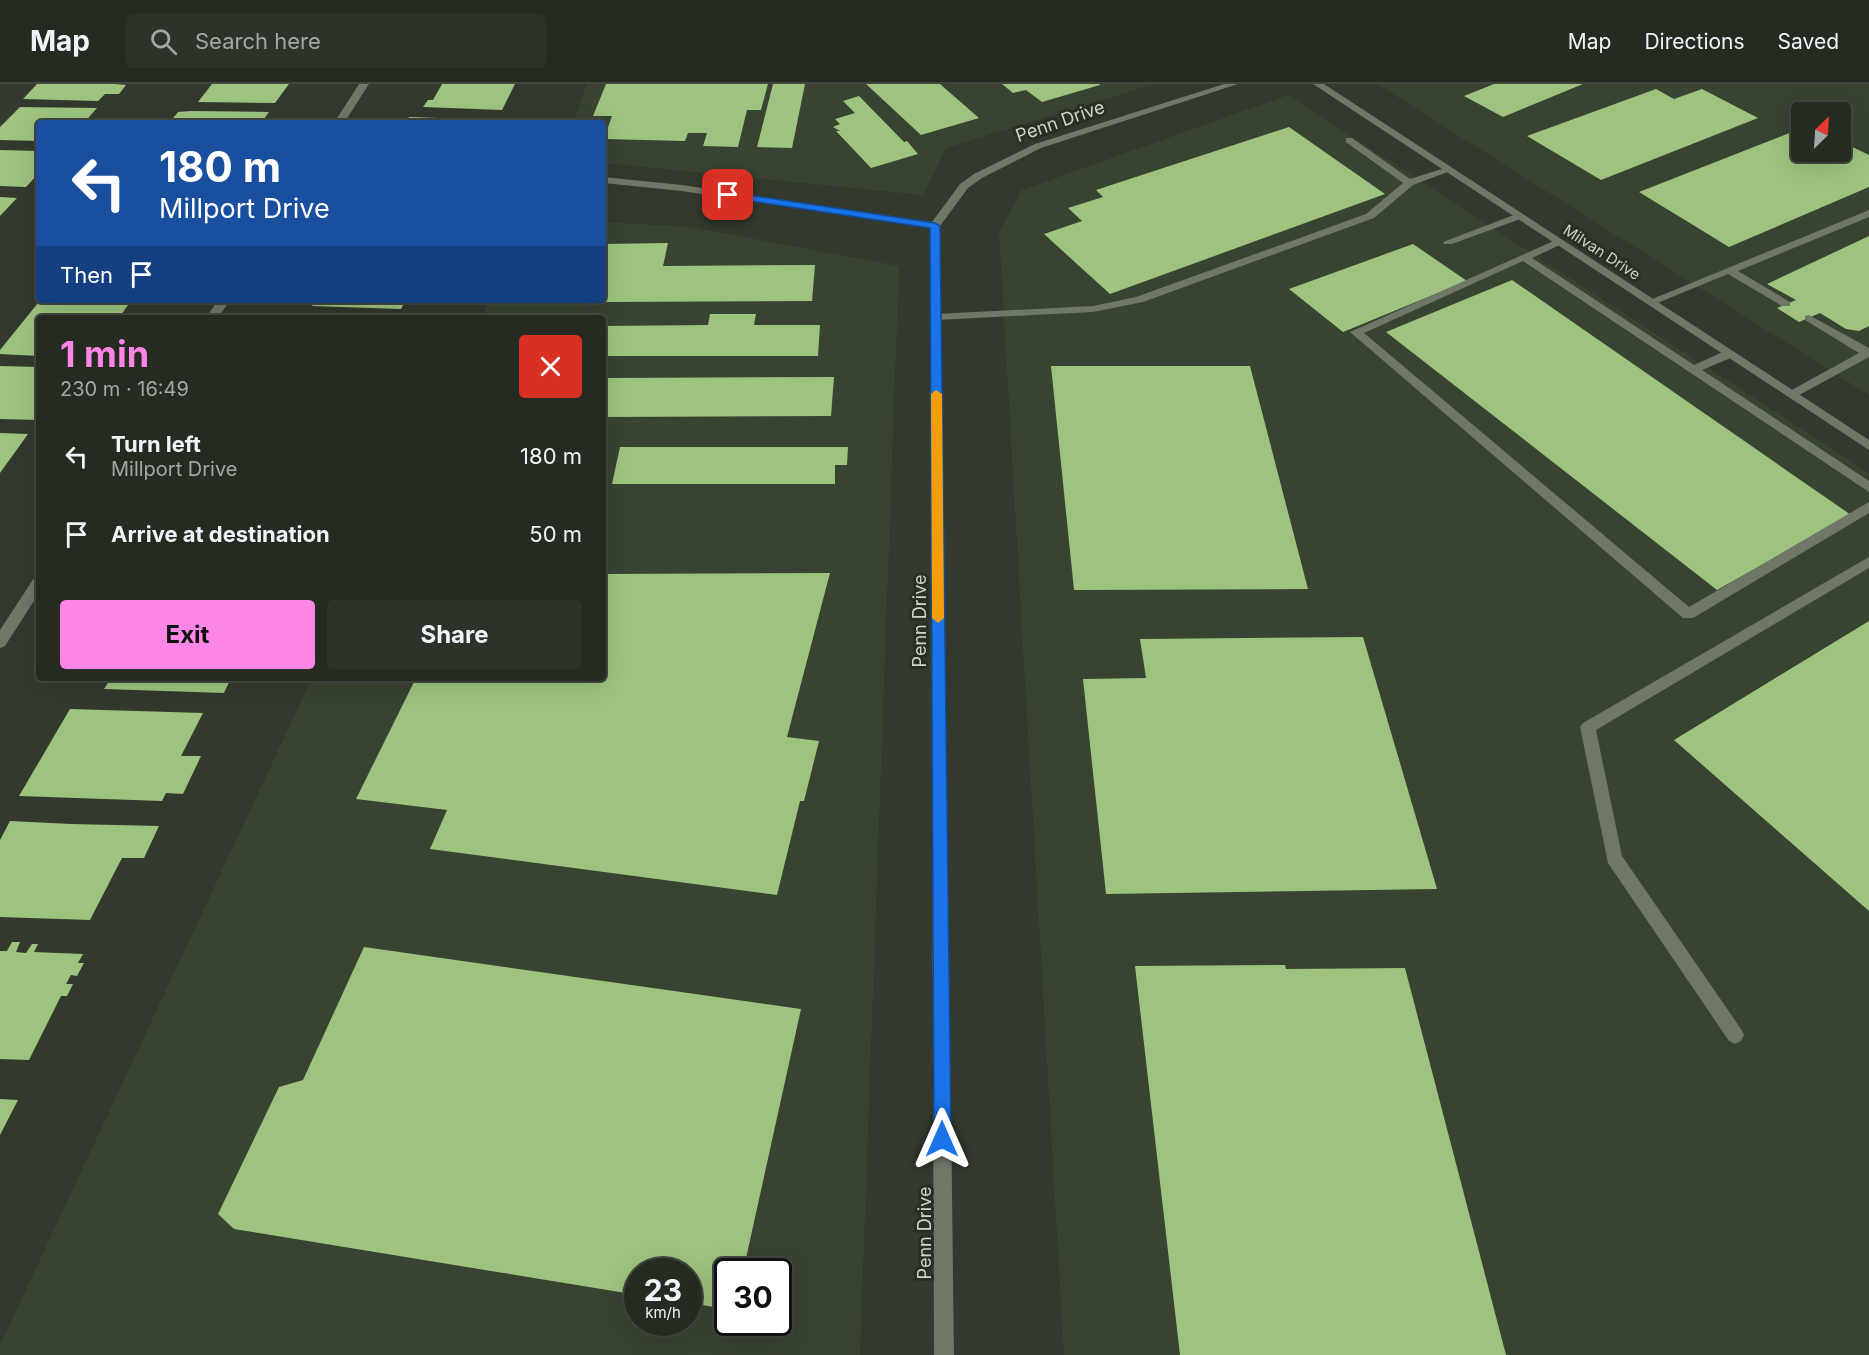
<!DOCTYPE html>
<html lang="en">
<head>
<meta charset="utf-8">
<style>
	:root { --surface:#262b22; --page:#2e332a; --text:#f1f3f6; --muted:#a4a7a5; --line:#424740; --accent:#fb86e5 }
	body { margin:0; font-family:Inter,sans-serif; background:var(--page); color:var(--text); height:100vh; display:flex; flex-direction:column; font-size:22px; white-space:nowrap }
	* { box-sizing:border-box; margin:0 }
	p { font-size:20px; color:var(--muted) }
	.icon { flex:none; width:33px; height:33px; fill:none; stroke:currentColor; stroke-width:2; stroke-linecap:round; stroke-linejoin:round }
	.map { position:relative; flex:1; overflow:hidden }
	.side { position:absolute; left:36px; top:231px; width:570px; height:366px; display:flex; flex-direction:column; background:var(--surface); border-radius:6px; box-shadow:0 6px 24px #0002,0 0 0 2px var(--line) }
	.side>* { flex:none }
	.guide { position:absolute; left:36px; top:36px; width:570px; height:183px; border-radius:6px; box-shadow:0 6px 24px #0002,0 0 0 2px var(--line); background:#1a4fa0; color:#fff; overflow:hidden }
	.needle { width:39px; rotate:25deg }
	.controls { position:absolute; left:1791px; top:18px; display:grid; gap:12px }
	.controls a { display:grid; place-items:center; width:60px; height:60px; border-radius:6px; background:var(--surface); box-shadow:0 6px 24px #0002,0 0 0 2px var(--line); font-size:30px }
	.speed { position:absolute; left:624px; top:1174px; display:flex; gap:12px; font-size:30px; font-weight:700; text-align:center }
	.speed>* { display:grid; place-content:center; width:78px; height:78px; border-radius:50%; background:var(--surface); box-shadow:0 6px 24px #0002,0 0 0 2px var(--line); line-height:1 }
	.speed small { font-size:15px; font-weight:400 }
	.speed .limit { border:3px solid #111; border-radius:9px; background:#fff; color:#111 }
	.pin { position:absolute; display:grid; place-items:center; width:51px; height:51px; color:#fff; margin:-26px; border-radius:12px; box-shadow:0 3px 9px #0006 }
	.me { position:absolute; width:66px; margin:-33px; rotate:0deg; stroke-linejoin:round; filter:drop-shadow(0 0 4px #0008) }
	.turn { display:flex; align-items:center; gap:21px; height:126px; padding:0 24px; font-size:27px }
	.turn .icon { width:78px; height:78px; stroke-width:2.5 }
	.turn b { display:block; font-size:42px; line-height:51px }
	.then { display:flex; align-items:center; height:57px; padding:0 24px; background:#0003; gap:12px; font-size:22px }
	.round { display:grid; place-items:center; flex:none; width:63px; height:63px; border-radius:6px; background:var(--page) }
	.overview { display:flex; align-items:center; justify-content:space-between; height:102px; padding:0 24px }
	h1 { font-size:36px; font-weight:700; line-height:45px; color:var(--accent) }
	.action { display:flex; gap:12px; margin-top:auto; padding:12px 24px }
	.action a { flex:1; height:69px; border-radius:6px; background:var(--accent); color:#111; font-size:24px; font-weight:700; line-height:69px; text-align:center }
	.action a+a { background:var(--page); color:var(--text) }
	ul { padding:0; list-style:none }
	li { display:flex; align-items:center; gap:18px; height:78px; padding:0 24px }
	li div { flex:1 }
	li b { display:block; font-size:22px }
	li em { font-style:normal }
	header { display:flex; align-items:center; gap:36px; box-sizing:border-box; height:84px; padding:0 30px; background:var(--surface); border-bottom:2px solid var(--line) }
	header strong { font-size:28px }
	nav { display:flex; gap:33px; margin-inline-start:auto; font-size:21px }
	.search { width:420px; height:54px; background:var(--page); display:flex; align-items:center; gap:15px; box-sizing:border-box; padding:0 21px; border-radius:6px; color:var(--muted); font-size:22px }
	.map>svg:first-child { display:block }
	.built { fill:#394332; fill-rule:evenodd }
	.building { fill:#9ec37e }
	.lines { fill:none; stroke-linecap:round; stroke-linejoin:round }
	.service { fill:#6f7769; fill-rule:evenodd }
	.minor { fill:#6f7769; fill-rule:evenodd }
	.tertiary { fill:#6f7769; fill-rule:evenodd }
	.route { fill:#1a73e8; stroke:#114b97; stroke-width:1.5 }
	.slow { fill:#f59e0b }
	.labels { text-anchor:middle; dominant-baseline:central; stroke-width:6; stroke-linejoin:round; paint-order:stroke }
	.far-street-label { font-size:15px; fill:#cfd3cc; stroke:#292f24 }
	.street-label { font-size:18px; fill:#cfd3cc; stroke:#292f24 }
</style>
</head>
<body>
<header>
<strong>Map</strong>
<div class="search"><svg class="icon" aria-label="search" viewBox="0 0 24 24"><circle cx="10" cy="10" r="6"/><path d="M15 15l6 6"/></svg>Search here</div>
<nav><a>Map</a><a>Directions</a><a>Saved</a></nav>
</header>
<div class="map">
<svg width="1869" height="1271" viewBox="0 0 1869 1271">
	<rect width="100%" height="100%" fill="#33392d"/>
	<path class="built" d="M587,0H1155L946,64L923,111L603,79V39H573Z
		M1377,0H1869V311ZM1802,28H1840V68H1802Z
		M1288,11L1869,389V1271H1064L999,148L1022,106Z
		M603,138L691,143L899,182L860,1271H0V1261L312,594H603V234H481L489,216H603ZM638,1188H688V1239H638ZM728,1188H778V1239H728Z"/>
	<path class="building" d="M37,0H115L126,1L119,10H105L98,17L23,15Z
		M212,0H289L275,19L198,18Z
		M442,0H515L502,26L423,23L428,16H433Z
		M606,0H768L761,26H747L738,63L703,62L707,49H688L685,57L604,55L612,32H593Z
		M773,0H805L792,64L757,63Z
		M866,0H940L979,34L921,51Z
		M1002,0H1100V1L1042,18L1026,6L1013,9Z
		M1494,0H1583L1503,33L1464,12Z
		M1656,5L1674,15L1702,5L1758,34L1601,96L1527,52Z
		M859,12L904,58L907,57L918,70L871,84L836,47H840L833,43L840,40L835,35L855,29L843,17Z
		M20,23L97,24L84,39H39V57L0,56V43Z
		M191,27L269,28L261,39H169L178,28Z
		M409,33L439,34L483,35L481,39H406Z
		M1289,43L1385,110L1110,210L1044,150L1082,137L1068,124L1103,113L1096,106Z
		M1802,44V68H1840V57L1869,71V103L1729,163L1639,108Z
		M0,66L39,67V89L26,103L0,102Z
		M0,113L17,114L0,132Z
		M1869,152V242L1859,247L1846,245L1820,229L1799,238L1777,224L1796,216L1767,200Z
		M668,159L663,182L815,181L812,217L603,218V160Z
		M1413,160L1467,197L1343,248L1289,205Z
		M1512,196L1851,431L1717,506L1386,248Z
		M316,216H406L401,225L312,222Z
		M38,219L128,221L119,234H39V272L0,270V266Z
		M710,230H756L754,241H820L818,272H603V242L708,241Z
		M0,282L39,283V336L0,335Z
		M1051,282H1250L1308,505L1074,506Z
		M834,293L831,332L603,333V294Z
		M0,349L28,350L0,389Z
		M620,363H848L847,381H835V400H612Z
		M830,489L787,653L819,657L804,717H800L777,811L430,765L447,726L356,715L416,594H603V490Z
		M1869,537V827L1674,656Z
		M1363,553L1437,805L1106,810L1083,595L1146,594L1140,555Z
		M111,594H231L224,609L104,605Z
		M70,625L203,629L181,672H201L183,710L166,709L162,717L19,712Z
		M10,737L71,740L159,742L144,774H122L90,836L0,833V756Z
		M12,858H20L16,868L26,869L32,860H38L34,868L83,870L78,879H84L77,892L71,891L66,900H73L67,912H61L29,976L0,975V867H7Z
		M364,863L801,925L743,1188H728V1225L688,1219V1188H638V1211L234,1145L218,1130L279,1003L303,996Z
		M1285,881L1286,885L1405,884L1506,1271H1180L1135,882Z
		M0,1015L18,1016L0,1051Z"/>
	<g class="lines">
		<path class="service" d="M1346,54H1352L1410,95L1448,83L1453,86L1413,101L1374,134L1143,218L1093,228L936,236L930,233L936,230L1093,222L1136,213L1366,130L1403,99L1346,58Z
			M1869,126V133L1738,187L1790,218V222H1782L1728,190L1655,220L1651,221L1645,218Z
			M1519,129L1524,132L1523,134L1452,160H1444L1443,158Z
			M1558,155L1562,156V160L1532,174L1694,281L1725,267H1733V273L1702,286L1869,397V408L1523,177L1364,249L1689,523L1869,418V429L1693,534H1683L1350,248Z
			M1809,231L1869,264V273L1792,315L1786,311L1788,308L1859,269L1805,236V232Z
			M1869,473V484L1596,646L1622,772L1741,945L1744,951L1741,957L1735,960L1729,957L1608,779L1580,643L1583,639Z"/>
		<path class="minor" d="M359,0H369L344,39H334Z
			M1224,0H1238L1041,64L982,94L968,104L940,142L954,1271H934L930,144L682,107L603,99V93L682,101L932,138L960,100L974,90L1035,60Z
			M218,216H230L218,234H206Z
			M39,493V509L5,562L0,564V546L34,494Z"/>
		<path class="tertiary" d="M1313,0H1324L1869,356V366Z"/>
	</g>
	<path class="route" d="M728,108L935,139L940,142L951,1055L948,1061L942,1064L936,1061L934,1055L930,144L724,113L723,111Z"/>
	<path class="slow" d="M936,306L942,310L944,534L938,539L932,534L931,310Z"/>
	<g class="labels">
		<g class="far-street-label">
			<text transform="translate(1602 168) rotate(33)">Milvan Drive</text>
		</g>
		<g class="street-label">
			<text transform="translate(1060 37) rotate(-19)">Penn Drive</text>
			<text transform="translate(919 537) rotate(-90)">Penn Drive</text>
			<text transform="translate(924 1149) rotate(-90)">Penn Drive</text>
		</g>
	</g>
</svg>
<div class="controls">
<a><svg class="needle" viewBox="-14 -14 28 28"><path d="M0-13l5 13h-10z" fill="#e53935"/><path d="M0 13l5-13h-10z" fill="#a4a7a5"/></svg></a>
</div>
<div class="speed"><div>23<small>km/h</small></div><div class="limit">30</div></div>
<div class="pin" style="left:728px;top:111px;background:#d93025"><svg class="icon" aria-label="arrive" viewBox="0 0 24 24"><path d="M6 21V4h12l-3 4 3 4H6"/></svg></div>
<svg class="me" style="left:942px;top:1055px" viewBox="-20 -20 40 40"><path d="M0-17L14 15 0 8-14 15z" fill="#1a73e8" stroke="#fff" stroke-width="4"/></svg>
<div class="guide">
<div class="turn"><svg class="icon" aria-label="left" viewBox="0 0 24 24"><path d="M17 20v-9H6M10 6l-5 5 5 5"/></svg><div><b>180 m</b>Millport Drive</div></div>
<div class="then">Then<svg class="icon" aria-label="arrive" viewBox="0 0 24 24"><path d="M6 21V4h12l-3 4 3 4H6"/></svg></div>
</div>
<section class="side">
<div class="overview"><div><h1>1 min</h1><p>230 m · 16:49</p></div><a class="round" style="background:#d93025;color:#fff"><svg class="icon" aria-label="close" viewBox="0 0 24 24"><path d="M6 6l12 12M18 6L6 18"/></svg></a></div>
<ul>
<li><svg class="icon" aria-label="left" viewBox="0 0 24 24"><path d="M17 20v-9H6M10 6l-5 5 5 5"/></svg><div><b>Turn left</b><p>Millport Drive</p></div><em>180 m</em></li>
<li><svg class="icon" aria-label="arrive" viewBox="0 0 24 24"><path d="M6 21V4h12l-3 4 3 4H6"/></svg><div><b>Arrive at destination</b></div><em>50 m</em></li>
</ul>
<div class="action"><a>Exit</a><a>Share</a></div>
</section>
</div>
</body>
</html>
